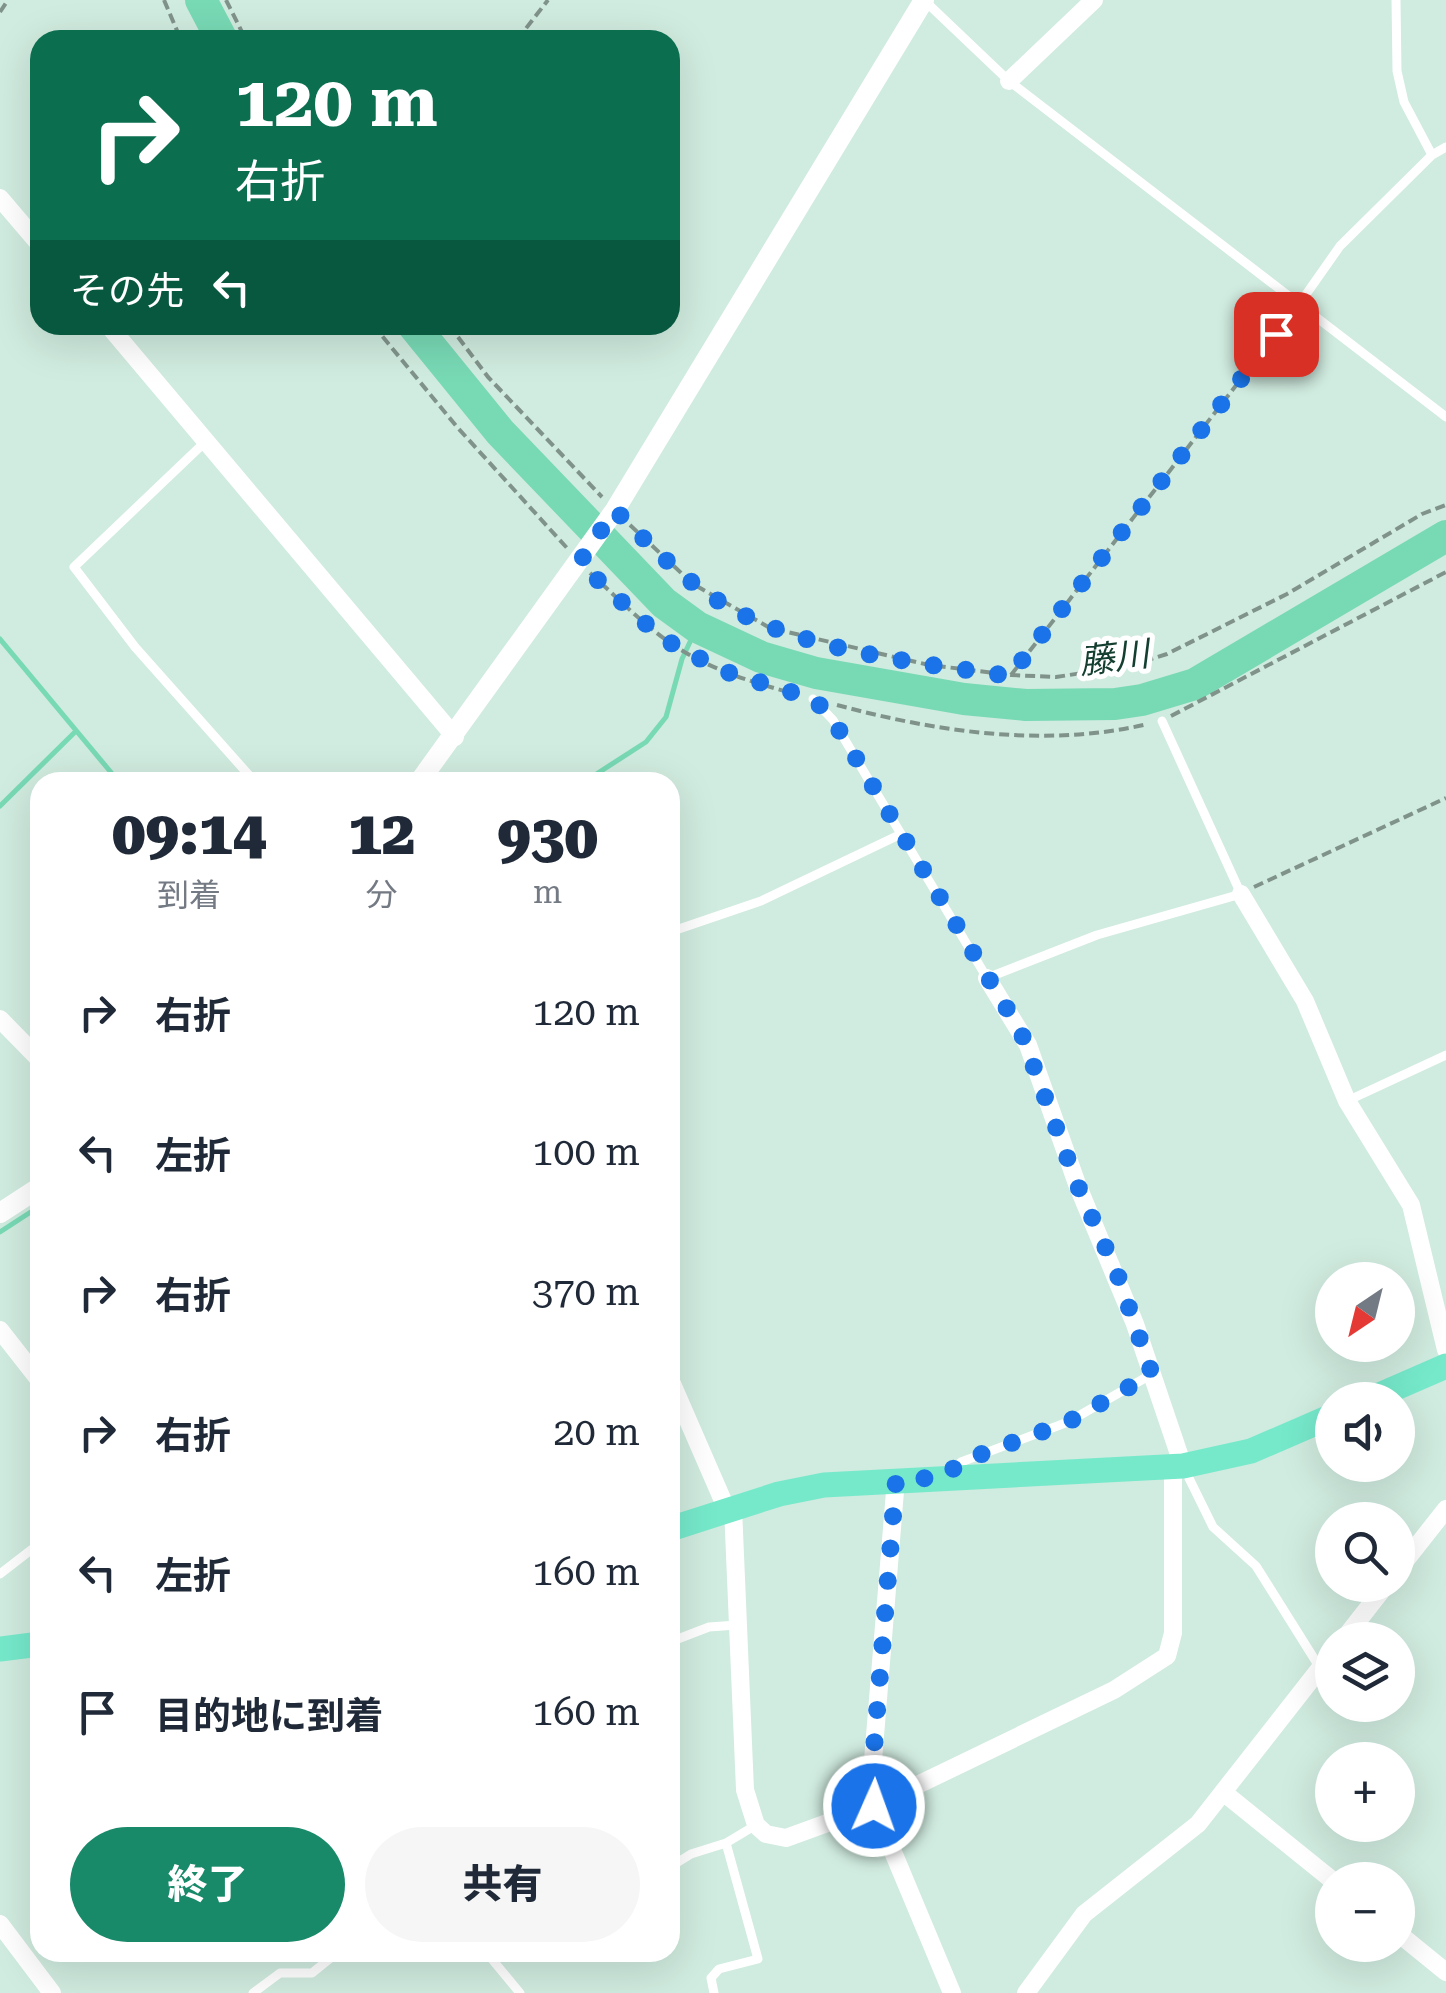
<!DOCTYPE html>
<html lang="ja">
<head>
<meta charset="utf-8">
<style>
	:root { --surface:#fff; --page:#f6f6f7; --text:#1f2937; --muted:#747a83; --accent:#188969 }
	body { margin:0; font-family:"Roboto Serif","Noto Sans JP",serif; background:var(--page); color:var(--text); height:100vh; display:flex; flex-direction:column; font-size:38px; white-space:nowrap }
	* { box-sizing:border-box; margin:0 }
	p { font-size:32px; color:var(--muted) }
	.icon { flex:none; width:55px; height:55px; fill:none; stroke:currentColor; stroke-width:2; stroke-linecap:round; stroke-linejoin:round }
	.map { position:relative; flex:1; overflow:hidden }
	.sheet { position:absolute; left:30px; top:772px; width:650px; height:1190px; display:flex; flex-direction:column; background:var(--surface); border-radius:30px; box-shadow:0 10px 40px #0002 }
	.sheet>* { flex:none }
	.top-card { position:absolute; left:30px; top:30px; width:650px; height:305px; border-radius:30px; box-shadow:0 10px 40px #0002; background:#0b6e4f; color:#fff; overflow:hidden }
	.needle { width:65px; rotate:215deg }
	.tools { position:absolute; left:1315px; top:1262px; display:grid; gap:20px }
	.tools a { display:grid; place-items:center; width:100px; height:100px; border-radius:50%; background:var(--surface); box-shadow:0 10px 40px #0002; font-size:50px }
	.pin { position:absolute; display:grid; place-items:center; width:85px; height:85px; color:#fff; margin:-42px; border-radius:20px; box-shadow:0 5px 15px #0006 }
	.me { position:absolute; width:110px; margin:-55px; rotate:2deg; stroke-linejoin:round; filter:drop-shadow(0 0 8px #0008) }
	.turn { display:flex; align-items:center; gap:35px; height:210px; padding:0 40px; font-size:45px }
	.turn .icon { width:130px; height:130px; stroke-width:2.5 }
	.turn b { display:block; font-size:70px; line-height:85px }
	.then { display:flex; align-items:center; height:95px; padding:0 40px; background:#0003; gap:20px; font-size:38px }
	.eta { display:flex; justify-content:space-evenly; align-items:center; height:170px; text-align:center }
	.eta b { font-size:60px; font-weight:800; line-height:70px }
	.button { display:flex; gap:20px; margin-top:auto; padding:20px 40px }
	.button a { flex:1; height:115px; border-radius:60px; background:var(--accent); color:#fff; font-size:40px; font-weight:800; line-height:115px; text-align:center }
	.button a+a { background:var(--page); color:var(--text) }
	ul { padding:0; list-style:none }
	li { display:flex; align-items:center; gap:30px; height:140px; padding:0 40px }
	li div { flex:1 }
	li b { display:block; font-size:38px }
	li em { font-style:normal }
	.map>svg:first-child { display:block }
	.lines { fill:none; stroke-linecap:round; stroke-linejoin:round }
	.stream { stroke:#78d9b5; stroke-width:5 }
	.river { stroke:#78d9b5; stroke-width:32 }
	.path { stroke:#80938b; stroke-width:4; stroke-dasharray:10 5; stroke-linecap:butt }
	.service { stroke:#fff; stroke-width:9 }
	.minor { stroke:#fff; stroke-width:18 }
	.tertiary { stroke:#fff; stroke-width:20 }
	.primary { stroke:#76e9cb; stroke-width:25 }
	.route { stroke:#1a73e8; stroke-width:18; stroke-dasharray:0 32.4 }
	.labels { text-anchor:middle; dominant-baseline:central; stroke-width:10; stroke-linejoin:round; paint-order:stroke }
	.water-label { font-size:35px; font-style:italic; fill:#133e30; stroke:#fff }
</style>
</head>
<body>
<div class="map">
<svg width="1446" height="1993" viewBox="0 0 1446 1993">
	<rect width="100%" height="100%" fill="#d0ebdf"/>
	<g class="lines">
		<path class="stream" d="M0,639L119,782
			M584,782L646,742L666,717L682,659L697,627
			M0,806L76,731
			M0,1232L40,1206"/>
		<path class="river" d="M201,0L222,40
			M413,325L500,432L664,603L697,627L761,657L816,673L964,699L1026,705L1115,704L1142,700L1195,684L1446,536"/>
		<path class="path" d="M164,0L181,40
			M226,0L246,40
			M0,12L8,0
			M517,40L548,0
			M373,325L457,427L567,548
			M449,325L488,377L602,497
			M630,525L693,584L770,628L929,665L1011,675L1056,677L1128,666L1167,654L1287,594L1422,514L1446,505
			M590,573C619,599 647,629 681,650C717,672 758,684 799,695
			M1011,675L1290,316
			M837,705C937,732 1046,748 1148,724
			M1171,716L1446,572
			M1254,887L1446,798"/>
		<path class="service" d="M1396,0L1397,71L1404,102L1432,155
			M926,2L1009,81L1446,417
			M1300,303L1340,246L1432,155L1446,147
			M204,443L74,567L135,647L255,782
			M813,699L833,720L987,978L1097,935L1241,894L1162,721
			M670,932L761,901L899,835
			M1347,1101L1446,1055
			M1184,1468L1213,1527L1256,1566L1320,1668
			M949,1473L961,1462L1068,1422L1152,1374
			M0,1574L40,1543
			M670,1642L709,1627L737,1625
			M670,1867L691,1854L726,1843L756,1825
			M486,1952L520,1993
			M253,1993L280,1973H312L338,1952
			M714,1993L711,1978L719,1969L758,1959L726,1843"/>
		<path class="minor" d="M1009,81L1094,0
			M0,198L40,245
			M108,325L455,737
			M1241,894L1305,1001L1347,1101L1411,1205L1446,1350
			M987,978L1028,1045L1077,1184L1135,1324L1183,1466
			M0,1019L40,1060
			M0,1330L40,1381
			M670,1379L727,1510
			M896,1479L870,1797L952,1993
			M733,1508L745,1790L756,1825L766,1834L786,1838L874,1806L1114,1690L1167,1656L1173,1633V1467
			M1398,1570L1446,1509
			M1343,1640L1386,1585
			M1223,1792L1332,1880
			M0,1924L52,1993
			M1398,1933L1446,1972
			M1026,1993L1084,1914L1198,1824L1332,1653"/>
		<path class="tertiary" d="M419,782L615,510L924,0
			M0,1213L40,1187"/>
		<path class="primary" d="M1368,1400L1446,1366
			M670,1529L779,1494L824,1485L1183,1466L1251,1451L1332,1416
			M0,1649L40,1644"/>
	</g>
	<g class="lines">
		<path class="route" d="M874,1806L870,1797L896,1480L945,1477L960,1462L1068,1422L1152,1374L1117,1273L1077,1184L1021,1032L833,720L814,699L727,672L677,647L655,632L579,563L615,510C648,543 680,577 720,602C799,651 919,663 1010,676L1276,334"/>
	</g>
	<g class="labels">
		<g class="water-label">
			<text transform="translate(1114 658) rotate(-7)">藤川</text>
		</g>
	</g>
</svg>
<div class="tools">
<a><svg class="needle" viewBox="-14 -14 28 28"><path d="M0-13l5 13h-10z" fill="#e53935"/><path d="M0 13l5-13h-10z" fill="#747a83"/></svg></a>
<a><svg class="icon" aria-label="sound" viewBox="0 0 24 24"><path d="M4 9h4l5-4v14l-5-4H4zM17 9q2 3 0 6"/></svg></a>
<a><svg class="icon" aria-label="search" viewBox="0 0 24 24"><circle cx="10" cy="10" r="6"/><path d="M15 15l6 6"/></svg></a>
<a><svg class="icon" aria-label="layers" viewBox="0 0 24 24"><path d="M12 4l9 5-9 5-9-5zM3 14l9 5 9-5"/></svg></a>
<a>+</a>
<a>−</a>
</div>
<div class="pin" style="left:1276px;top:334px;background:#d93025"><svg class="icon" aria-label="arrive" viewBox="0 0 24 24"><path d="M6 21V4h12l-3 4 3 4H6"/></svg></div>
<svg class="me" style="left:874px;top:1806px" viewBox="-20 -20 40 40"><circle r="17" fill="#1a73e8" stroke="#fff" stroke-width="3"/><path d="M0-11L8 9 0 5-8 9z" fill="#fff"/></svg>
<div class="top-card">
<div class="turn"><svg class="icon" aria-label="right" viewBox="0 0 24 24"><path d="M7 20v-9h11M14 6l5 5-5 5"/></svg><div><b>120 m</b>右折</div></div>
<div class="then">その先<svg class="icon" aria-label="left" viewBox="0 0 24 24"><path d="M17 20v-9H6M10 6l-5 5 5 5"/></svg></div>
</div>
<section class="sheet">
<div class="eta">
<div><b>09:14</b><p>到着</p></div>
<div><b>12</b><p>分</p></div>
<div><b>930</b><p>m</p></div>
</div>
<ul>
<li><svg class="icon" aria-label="right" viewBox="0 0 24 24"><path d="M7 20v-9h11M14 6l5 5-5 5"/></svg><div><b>右折</b></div><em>120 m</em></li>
<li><svg class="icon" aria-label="left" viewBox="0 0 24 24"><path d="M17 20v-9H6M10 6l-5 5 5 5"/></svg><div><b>左折</b></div><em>100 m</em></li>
<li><svg class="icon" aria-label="right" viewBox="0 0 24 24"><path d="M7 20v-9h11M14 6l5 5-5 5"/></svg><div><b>右折</b></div><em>370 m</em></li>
<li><svg class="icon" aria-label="right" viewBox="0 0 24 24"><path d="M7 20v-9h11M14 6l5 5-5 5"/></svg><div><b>右折</b></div><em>20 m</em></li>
<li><svg class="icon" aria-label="left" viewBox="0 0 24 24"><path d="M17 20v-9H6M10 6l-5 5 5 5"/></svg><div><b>左折</b></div><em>160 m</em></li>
<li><svg class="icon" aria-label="arrive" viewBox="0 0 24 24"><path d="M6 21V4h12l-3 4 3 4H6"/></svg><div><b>目的地に到着</b></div><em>160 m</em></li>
</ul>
<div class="button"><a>終了</a><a>共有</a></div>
</section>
</div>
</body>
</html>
